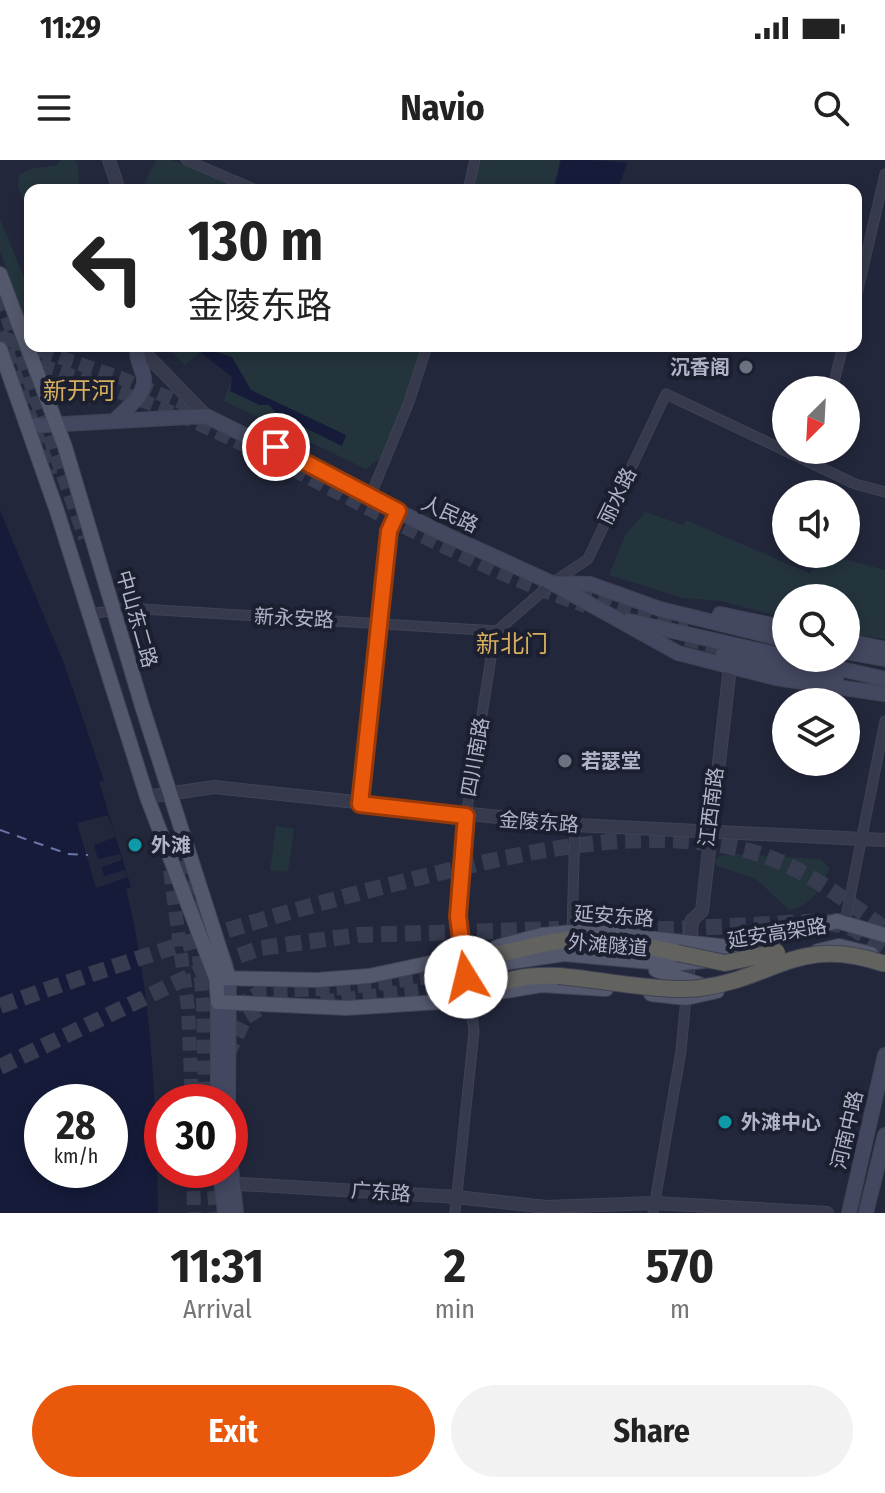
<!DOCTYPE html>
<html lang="en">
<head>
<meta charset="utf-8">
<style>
	:root { --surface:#fff; --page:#f2f2f2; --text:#222; --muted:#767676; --accent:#ea580c }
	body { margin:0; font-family:"Fira Sans Condensed","Noto Sans SC",sans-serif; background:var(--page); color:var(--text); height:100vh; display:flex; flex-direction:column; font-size:30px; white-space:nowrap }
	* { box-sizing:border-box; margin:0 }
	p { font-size:26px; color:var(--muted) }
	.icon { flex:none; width:44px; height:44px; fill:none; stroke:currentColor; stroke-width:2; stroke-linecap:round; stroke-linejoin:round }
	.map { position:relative; height:1053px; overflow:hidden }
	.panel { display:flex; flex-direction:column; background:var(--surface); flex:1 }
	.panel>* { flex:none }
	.hud { position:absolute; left:24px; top:24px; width:838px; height:168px; border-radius:16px; box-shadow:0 4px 12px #0003; background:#fff; color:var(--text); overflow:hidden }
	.needle { width:52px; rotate:204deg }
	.buttons { position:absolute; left:772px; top:216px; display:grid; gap:16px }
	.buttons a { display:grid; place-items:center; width:88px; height:88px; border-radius:50%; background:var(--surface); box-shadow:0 4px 12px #0003; font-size:40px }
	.speed { position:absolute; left:24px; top:924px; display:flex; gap:16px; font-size:40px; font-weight:700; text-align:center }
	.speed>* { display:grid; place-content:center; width:104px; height:104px; border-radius:50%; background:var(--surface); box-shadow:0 4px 12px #0003; line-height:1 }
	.speed small { font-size:20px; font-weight:400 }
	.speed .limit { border:12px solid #d22; background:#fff; color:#111 }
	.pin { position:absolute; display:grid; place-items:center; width:68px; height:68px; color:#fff; margin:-34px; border:4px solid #fff; border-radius:50%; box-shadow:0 2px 8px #0007 }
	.me { position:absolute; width:88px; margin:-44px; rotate:351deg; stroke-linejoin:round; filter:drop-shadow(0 0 6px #0008) }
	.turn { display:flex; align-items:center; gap:28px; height:168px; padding:0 32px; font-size:36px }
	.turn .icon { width:104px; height:104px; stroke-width:2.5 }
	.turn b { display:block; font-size:56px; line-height:68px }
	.eta { display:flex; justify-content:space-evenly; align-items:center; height:136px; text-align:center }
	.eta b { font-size:48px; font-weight:700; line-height:56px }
	.cta { display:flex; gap:16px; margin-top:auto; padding:16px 32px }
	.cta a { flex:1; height:92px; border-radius:48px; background:var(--accent); color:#fff; font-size:32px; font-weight:700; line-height:92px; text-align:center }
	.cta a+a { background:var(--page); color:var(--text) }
	.status { display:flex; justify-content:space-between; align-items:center; height:56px; padding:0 40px; background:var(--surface); direction:ltr }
	.status svg { height:22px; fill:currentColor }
	header { display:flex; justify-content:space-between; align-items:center; height:104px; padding:0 32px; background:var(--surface); font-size:36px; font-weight:700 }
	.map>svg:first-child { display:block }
	.green { fill:#24343c }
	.water { fill:#151b39; fill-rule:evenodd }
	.pier { fill:#22273b }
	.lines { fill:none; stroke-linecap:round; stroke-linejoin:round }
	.ferry { stroke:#6975a7; stroke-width:2; stroke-dasharray:10 8; stroke-linecap:butt }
	.secondary-tunnel { stroke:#373c50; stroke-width:14; stroke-dasharray:14 7; stroke-linecap:butt }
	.primary-tunnel { stroke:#373c50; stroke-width:14; stroke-dasharray:14 7; stroke-linecap:butt }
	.trunk-tunnel { stroke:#373c50; stroke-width:16; stroke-dasharray:16 8; stroke-linecap:butt }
	.minor-casing { stroke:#3f4354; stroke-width:11 }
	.tertiary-casing { stroke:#3f4354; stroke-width:14 }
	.secondary-casing { stroke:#3f4354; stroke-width:16 }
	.primary-casing { stroke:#3f4354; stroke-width:16 }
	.trunk-casing { stroke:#3e4153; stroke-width:18 }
	.minor { stroke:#363a4c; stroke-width:9 }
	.tertiary { stroke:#363a4c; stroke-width:12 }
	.secondary { stroke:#43475f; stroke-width:14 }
	.primary { stroke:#53586c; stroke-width:14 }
	.trunk { stroke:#62625f; stroke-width:16 }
	.trunk-bridge-casing { stroke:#3e4153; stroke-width:18; stroke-linecap:butt }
	.trunk-bridge { stroke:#62625f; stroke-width:16 }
	.route-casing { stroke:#983908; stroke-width:20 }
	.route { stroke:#ea580c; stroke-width:14 }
	.worship-dot { fill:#6b7280; stroke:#1b1f30; stroke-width:3 }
	.culture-dot { fill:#0f9aa8; stroke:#1b1f30; stroke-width:3 }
	.labels { text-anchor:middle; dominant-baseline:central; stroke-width:8; stroke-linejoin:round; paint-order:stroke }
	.poi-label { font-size:20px; font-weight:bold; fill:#b1b4c7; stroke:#1b1f30; text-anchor:start }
	.street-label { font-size:20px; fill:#b1b4c7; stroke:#1b1f30 }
	.quarter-label { font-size:24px; fill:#d6ae5d; stroke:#1b1f30 }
</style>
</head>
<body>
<div class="status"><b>11:29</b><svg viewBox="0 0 49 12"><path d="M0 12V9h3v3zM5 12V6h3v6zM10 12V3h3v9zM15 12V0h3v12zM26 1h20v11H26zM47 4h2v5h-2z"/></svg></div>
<header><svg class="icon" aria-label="menu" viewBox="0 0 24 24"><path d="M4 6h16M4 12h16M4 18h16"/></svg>Navio<svg class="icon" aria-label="search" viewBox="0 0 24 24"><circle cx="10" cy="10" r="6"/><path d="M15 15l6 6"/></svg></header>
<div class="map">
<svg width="885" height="1053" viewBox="0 0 885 1053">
	<rect width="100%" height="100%" fill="#22273b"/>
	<path class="green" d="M61,0H74L78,4L79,30H30V57L18,27L19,15L30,9L57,5Z
		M156,0H172L246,30H141Z
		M477,0H560L553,30H470Z
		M0,59L30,132V174L0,91Z
		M165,186H427L387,293L366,309L224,241L232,217L200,192L185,205Z
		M645,352L683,365L686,360L809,413L829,395L885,410V479L846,474V438H786V458L721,441L683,438L609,415L625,375Z
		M276,666L294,669L288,712L270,710Z
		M736,694L820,699L829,708C822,730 812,745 789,750L756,719L717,706L714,701L719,696Z"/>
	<path class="water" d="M561,0C583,0 608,0 627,3L618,30H554Z
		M204,188L232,197L251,230L346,275L342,286L277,254L269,245H260L230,231L232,217L200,192Z
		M0,351L65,506L104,621L99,622L131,727L126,729C152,835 156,945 158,1053H0ZM42,942H110V1010H42Z"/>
	<path class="pier" d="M108,655L116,677L94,685L98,699L120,694L122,700L102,707L104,716L125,710L128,717L96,728L77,663Z"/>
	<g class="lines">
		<path class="ferry" d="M0,670L68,694L88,695"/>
		<path class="secondary-tunnel" d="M0,177L121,218L202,251
			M0,193C71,215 144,238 212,270C336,327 456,403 586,446
			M578,432L687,468
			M686,479L739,493"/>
		<path class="primary-tunnel" d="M0,137L85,378
			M0,172L51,315
			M185,700L194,750
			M170,710L188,848L192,942
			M197,775L203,842L205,942
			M321,842L437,828L486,816
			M236,847L259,832L343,828L429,817L484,806
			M228,895L246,858L268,844
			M193,1010L194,1053
			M212,1010L216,1053"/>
		<path class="trunk-tunnel" d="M610,769H673L824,761L854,769L885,789
			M0,846C135,798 270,754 410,720C516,694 640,663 749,691C800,704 844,739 885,769
			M0,907L217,803L261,788L358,775L559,769"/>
		<g class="minor-casing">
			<path id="minor" d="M186,0L256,30
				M468,30L475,0
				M856,138L885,14
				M832,230L843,186
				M813,303L816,290
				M370,337L409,242L427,186
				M91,454L127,448L497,471
				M360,644L389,371L398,351
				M845,762L885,561
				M572,771L575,665
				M455,1053L474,871L458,756L466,656L494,479L497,471L552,423L588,399L666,234L855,324L885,332
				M653,1053L681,891L686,838"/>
		</g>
		<g class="tertiary-casing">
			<path id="tertiary" d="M109,0L119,30
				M138,186L206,256
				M147,637L214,627L575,665L885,680
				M687,827L692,760L702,751L730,507
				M224,1023L457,1037L546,1047L655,1043L827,1053"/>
		</g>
		<g class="secondary-casing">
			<path id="secondary" d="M115,260C126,249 146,235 144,218C142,206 135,199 138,187
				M29,266L206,256L442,373L552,423L678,493L776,518L885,534
				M552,423L590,424L660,449L786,480
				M720,454L786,468
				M629,461L885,519
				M846,481L885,489
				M846,492L885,499
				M723,495L836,518
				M218,842V942
				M228,942L229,818
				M230,998L236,1053
				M220,1010L225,1053
				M849,1053L885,895
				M866,1053L885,975"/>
		</g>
		<g class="primary-casing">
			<path id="primary" d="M0,114L65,287L142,546L229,818
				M0,189L57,351L147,637L216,818L218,842L346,848L440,842L541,825L606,829
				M497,787L542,775L583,771L738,788L837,761L885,775
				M818,791L839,786L871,794
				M484,806L564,794L673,804L704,801
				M656,810L705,826
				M221,818L317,820L369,816L477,793
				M651,834L686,838L717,831"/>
		</g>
		<g class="trunk-casing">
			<path id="trunk" d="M469,795C502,798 533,783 566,780C602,777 641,785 677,793
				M475,837C498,818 529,815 558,816"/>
		</g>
		<use href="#minor" class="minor"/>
		<use href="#tertiary" class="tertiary"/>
		<use href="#secondary" class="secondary"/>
		<use href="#primary" class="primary"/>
		<use href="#trunk" class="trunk"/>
		<g class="trunk-bridge-casing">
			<path id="trunk-bridge" d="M677,793L725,803L777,792
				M558,816C597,819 665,833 700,828C776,818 798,774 885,804"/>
		</g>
		<use href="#trunk-bridge" class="trunk-bridge"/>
	</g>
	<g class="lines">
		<g class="route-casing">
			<path id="route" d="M276,287L398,351L389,371L360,644L466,656L458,756L466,817"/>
		</g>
		<use href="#route" class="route"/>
	</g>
	<g class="worship-dot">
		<circle cx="746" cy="207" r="8"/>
		<circle cx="565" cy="601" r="8"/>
	</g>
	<g class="culture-dot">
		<circle cx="135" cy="685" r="8"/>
		<circle cx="725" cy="962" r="8"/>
	</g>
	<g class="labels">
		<g class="poi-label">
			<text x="730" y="207" text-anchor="end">沉香阁</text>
			<text x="581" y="601">若瑟堂</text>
			<text x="151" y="685">外滩</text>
			<text x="741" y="962">外滩中心</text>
		</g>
		<g class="street-label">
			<text transform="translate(617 336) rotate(-64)">丽水路</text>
			<text transform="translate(450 354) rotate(25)">人民路</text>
			<text transform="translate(294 458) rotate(3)">新永安路</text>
			<text transform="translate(137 459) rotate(74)">中山东二路</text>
			<text transform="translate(475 597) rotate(-80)">四川南路</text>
			<text transform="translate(711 647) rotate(-83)">江西南路</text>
			<text transform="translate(539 662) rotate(4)">金陵东路</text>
			<text transform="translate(614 756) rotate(4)">延安东路</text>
			<text transform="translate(777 773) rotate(-9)">延安高架路</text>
			<text transform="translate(608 785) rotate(5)">外滩隧道</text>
			<text transform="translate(847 970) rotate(-77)">河南中路</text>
			<text transform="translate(381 1032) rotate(4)">广东路</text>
		</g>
		<g class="quarter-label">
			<text x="79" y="231">新开河</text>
			<text x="512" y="484">新北门</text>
		</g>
	</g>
</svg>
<div class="buttons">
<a><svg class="needle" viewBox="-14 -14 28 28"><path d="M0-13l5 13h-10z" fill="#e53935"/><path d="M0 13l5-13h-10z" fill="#767676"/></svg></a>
<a><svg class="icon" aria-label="sound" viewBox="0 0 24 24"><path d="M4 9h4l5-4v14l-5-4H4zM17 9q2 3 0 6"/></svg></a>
<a><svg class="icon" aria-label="search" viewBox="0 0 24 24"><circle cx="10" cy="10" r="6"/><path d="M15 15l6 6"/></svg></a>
<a><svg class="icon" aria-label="layers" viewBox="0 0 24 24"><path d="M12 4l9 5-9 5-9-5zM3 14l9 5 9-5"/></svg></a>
</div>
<div class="speed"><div>28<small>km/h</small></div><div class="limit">30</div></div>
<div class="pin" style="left:276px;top:287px;background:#d93025"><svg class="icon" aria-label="arrive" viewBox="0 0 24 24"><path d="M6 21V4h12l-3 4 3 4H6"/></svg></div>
<svg class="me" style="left:466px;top:817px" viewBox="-20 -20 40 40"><circle r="19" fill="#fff"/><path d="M0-13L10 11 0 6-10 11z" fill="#ea580c"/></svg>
<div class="hud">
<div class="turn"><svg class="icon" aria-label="left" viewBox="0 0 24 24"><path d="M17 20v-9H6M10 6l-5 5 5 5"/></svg><div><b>130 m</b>金陵东路</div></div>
</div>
</div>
<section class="panel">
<div class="eta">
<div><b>11:31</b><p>Arrival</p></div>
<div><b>2</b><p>min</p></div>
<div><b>570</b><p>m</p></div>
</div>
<div class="cta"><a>Exit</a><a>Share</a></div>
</section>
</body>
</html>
